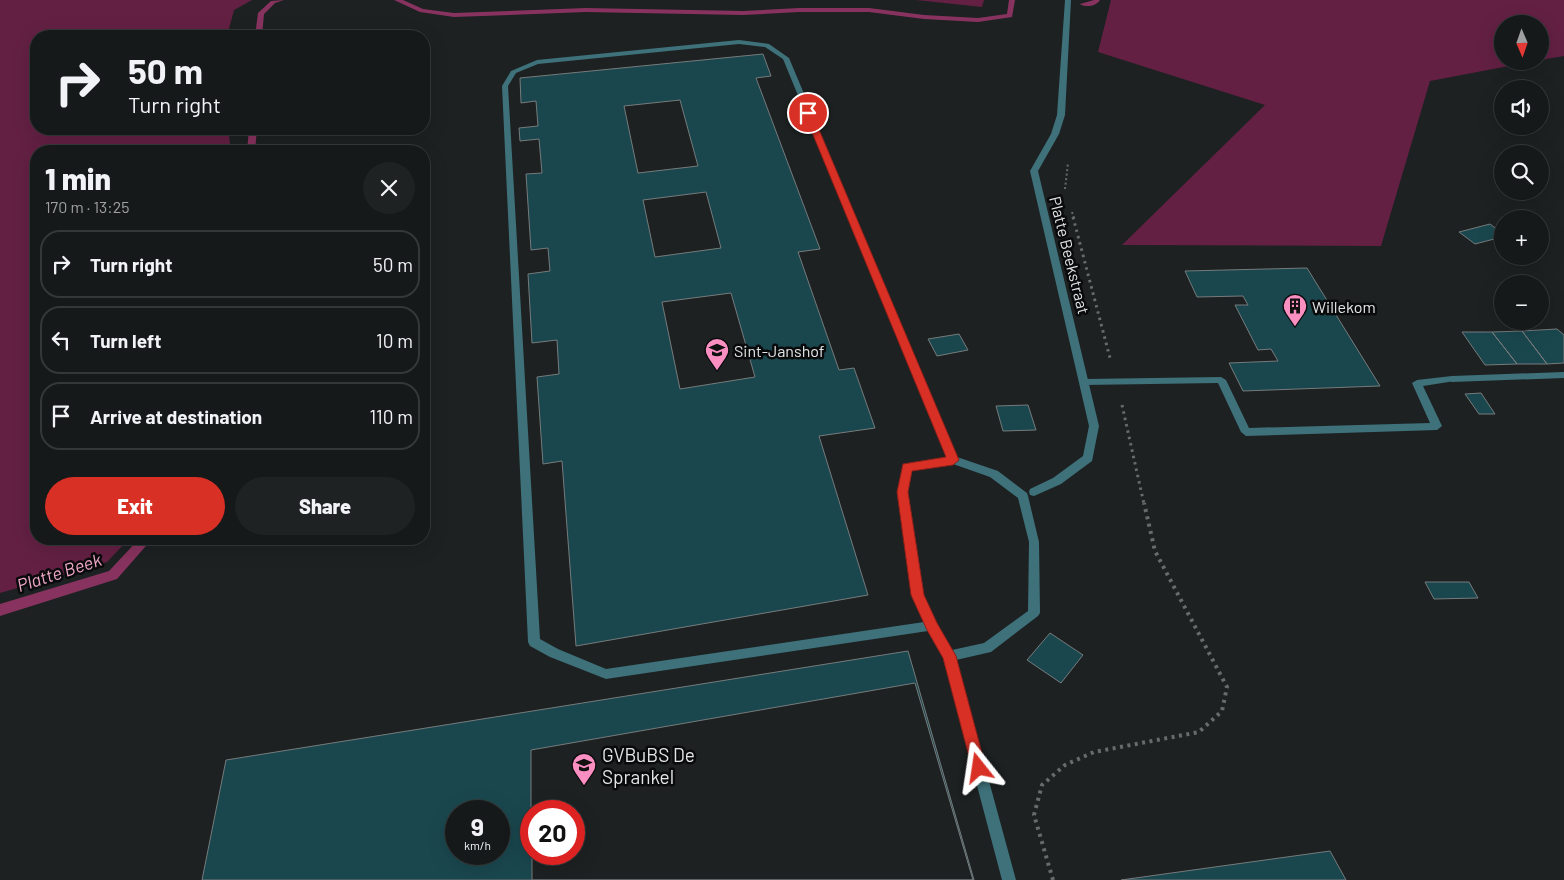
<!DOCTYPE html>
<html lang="en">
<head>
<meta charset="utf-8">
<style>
	:root { --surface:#16191a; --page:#1f2223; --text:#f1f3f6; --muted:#9ea0a2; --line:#353839; --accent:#d93025 }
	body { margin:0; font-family:Barlow,sans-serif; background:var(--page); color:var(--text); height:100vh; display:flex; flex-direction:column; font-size:19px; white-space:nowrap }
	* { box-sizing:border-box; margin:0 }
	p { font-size:16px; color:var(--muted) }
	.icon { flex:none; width:28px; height:28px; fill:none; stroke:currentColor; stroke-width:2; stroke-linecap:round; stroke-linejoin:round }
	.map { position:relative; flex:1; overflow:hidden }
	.sheet { position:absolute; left:30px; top:145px; width:400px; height:400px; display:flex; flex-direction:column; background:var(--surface); border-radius:20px; box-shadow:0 5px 20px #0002,0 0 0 1px var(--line) }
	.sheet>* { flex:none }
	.banner { position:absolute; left:30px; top:30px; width:400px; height:105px; border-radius:20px; box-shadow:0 5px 20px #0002,0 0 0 1px var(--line); background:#16191a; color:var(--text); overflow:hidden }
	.needle { width:32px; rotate:178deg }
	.controls { position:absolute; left:1494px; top:15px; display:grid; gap:10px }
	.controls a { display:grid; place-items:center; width:55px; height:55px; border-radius:50%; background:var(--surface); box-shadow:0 5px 20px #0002,0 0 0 1px var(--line); font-size:25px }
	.speed { position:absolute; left:445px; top:800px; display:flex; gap:10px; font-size:25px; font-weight:700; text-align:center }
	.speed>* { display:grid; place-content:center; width:65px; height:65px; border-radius:50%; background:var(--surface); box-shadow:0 5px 20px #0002,0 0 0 1px var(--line); line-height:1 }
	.speed small { font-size:12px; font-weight:400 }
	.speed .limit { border:8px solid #d22; background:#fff; color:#111 }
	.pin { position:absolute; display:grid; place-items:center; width:42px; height:42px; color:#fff; margin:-21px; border:2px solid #fff; border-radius:50%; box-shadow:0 1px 5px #0007 }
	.me { position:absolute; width:55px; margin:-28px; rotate:345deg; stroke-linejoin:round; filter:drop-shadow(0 0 4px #0008) }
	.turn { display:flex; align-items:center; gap:18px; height:105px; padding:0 15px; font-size:22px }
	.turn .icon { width:65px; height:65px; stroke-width:2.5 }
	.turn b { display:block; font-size:35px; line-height:42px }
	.round { display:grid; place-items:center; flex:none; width:52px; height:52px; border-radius:26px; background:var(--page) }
	.overview { display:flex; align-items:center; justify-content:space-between; height:85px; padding:0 15px }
	h1 { font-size:30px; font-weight:800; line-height:38px }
	.cta { display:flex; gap:10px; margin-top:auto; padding:10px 15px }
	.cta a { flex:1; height:58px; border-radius:30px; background:var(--accent); color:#fff; font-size:20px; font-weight:800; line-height:58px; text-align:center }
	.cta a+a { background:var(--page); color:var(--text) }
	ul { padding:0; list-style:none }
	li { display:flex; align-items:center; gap:15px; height:68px; margin:0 10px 8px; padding:0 5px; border:2px solid var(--line); border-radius:20px }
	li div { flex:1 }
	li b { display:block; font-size:19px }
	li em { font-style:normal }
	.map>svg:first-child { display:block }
	.green { fill:#632043 }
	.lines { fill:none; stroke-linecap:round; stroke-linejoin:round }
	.stream { fill:#88335f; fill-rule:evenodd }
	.building { fill:#1a474e; stroke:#767b7c; fill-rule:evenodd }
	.path-far2 { stroke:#676b6b; stroke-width:2; stroke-dasharray:2 2.5; stroke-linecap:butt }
	.path-far1 { stroke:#676b6b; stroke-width:3; stroke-dasharray:2.5 4; stroke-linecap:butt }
	.path { stroke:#676b6b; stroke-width:4; stroke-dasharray:3 4.5; stroke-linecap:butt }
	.service { fill:#3e717a; fill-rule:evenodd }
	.minor { fill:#3e717a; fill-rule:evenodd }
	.route { fill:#d93025; stroke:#8d1f18 }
	.labels { text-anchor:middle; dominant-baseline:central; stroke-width:5; stroke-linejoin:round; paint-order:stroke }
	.street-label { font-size:16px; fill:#e3e6e6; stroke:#090a0b }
	.poi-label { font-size:16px; fill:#e3e6e6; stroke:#090a0b; text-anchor:start }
	.water-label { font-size:18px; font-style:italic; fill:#f3abca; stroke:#090a0b }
	.near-poi-label { font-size:19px; fill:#e3e6e6; stroke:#090a0b; text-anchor:start }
</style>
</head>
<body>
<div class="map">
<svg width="1564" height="880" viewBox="0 0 1564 880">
	<rect width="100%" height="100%" fill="#1d2122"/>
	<path class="green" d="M0,0H252L234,10L227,36H36V129H228L230,143L226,151H36V539H129L107,562L0,593Z
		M916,0H984L982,7Z
		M1111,0H1564V56L1540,60V24H1502V61H1535L1430,81L1381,246L1122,245L1265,105L1098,52Z"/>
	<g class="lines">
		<path class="stream" d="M284,0L275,3L264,14L262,36H255L258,13L271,1Z
			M394,0H403L423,9L454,13L586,8L743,11L799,8H869L924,15L978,18L1007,14L1009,0H1015L1012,17L978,22L924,19L869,12H799L743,15L586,12L454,17L420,12Z
			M1094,0H1100C1097,6 1085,8 1080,4Z
			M249,129H257L255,151H247Z
			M139,539H152L117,579L0,616V604L109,571Z"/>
	</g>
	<path class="building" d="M763,54L771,76L756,78L820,249L798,252L839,370L854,368L875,428L819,436L868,595L576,646L562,461L543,464L537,377L559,374L557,340L532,343L528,274L550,271L548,248L531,250L526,174L542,173L539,139L520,141L519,128L538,126L536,101L521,103L520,78ZM680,100L698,166L638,173L624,106ZM706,192L721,248L655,257L643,200ZM731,293L755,377L680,389L662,302Z
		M1490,224L1502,233V237L1475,244L1459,232Z
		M1307,268L1380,386L1243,391L1229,363L1278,361L1271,349L1258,350L1235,305H1248L1243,296L1197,297L1185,271Z
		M1557,329L1564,335V363L1547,364L1522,331Z
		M1522,331L1547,364H1517L1492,332Z
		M1462,332H1492L1517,364L1485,365Z
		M959,334L968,350L937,356L928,339Z
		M1481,393L1495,414H1479L1465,394Z
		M1028,405L1036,430L1003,431L996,406Z
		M1425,582H1469L1478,598L1434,599Z
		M1050,633L1083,655L1061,683L1027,660Z
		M908,651L974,880H202L226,760ZM456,811H499V854H456ZM531,811H574V854H531Z
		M915,683L973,880H532V854H574V811H531V750Z
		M1330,851L1346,880H1121Z"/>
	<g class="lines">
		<path class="path-far2" d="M1065,189L1068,163
			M1072,212L1074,218"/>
		<path class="path-far1" d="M1073,217L1110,358
			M1122,405L1144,504"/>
		<path class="path" d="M1053,880L1034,815L1042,785L1065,765L1094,752L1199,732L1222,711L1227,687L1155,551L1144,503"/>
		<path class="service" d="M739,40L769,44L789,58L957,457L998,471L1027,493L1028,496L1039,542L1040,613L1038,616L991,652L956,660L1016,880H1002L943,657L928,631L606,679L550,657L530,646L528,642L502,86L511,71L537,60ZM739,44L765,47L783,59L947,457L903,464L898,492L912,595L924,622L606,669L558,649L540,639L508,86L516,73L538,64ZM953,464L990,477L1018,498L1029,542L1028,611L984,643L952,650L936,623L924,595L908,492L912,470Z
			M1452,376L1457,379L1455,381L1423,386L1442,426L1437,430L1246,436L1241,432L1218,383L1085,385L1080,382L1085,379L1221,377L1226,380L1249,428L1430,423L1412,383L1417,380Z"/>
		<path class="minor" d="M1065,0H1071L1065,115L1059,134L1038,171L1099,426L1092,461L1061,484L1034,496L1030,495L1029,492L1030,489L1053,478L1083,456L1089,426L1030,171L1051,134L1057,115Z
			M1564,372V378L1452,382L1447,379L1452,376Z"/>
	</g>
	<path class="route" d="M806,111L812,113L959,460L953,465L912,471L908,492L924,595L937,623L956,656L986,768L984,773L979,775L974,773L972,768L943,658L927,630L911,595L897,492L903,464L946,457L804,113Z"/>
	<defs>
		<g id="building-pin" transform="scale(1.25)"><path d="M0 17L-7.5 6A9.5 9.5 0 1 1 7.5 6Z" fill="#fc8fc2" stroke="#090a0b"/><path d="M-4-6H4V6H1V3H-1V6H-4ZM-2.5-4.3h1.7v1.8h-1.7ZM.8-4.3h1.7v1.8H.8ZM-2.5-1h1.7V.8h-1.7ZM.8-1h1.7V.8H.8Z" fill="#111"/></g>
		<g id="school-pin" transform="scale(1.25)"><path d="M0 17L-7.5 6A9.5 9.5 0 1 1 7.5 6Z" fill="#fc8fc2" stroke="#090a0b"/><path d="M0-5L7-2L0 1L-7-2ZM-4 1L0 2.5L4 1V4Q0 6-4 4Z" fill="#111"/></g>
	</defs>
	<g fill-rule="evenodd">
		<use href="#building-pin" x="1295" y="306"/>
		<use href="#school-pin" x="717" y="350"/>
		<use href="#school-pin" x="584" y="765"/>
	</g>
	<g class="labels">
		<g class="street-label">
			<text transform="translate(1070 255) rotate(76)">Platte Beekstraat</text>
		</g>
		<g class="poi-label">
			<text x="1312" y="306">Willekom</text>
			<text x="734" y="350">Sint-Janshof</text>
		</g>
		<g class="water-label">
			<text transform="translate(59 572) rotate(-18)">Platte Beek</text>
		</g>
		<g class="near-poi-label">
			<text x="602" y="754">GVBuBS De<tspan x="602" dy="22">Sprankel</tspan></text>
		</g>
	</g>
</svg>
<div class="controls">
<a><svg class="needle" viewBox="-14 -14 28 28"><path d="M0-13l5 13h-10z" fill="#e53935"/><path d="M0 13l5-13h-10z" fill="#9ea0a2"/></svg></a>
<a><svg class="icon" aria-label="sound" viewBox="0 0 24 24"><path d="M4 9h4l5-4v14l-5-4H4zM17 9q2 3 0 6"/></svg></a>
<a><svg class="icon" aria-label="search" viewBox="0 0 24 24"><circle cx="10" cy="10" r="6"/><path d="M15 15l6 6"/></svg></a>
<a>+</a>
<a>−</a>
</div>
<div class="speed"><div>9<small>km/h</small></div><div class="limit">20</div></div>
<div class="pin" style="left:808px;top:113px;background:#d93025"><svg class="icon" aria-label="arrive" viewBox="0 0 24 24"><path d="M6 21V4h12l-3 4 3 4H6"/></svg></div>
<svg class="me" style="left:979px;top:768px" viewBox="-20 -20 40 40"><path d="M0-17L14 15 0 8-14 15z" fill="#d93025" stroke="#fff" stroke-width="4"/></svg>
<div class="banner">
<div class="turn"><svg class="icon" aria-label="right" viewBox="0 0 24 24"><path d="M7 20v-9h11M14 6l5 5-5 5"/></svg><div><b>50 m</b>Turn right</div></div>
</div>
<section class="sheet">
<div class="overview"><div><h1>1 min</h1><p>170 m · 13:25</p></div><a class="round"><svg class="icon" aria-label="close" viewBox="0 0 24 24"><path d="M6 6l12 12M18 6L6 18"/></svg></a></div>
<ul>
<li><svg class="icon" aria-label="right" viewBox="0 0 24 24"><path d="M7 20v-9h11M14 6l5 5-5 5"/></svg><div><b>Turn right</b></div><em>50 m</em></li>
<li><svg class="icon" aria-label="left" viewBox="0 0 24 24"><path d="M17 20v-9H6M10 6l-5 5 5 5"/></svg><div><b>Turn left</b></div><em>10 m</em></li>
<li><svg class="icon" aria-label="arrive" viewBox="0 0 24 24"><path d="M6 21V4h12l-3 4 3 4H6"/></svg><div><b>Arrive at destination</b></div><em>110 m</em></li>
</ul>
<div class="cta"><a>Exit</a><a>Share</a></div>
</section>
</div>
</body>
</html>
